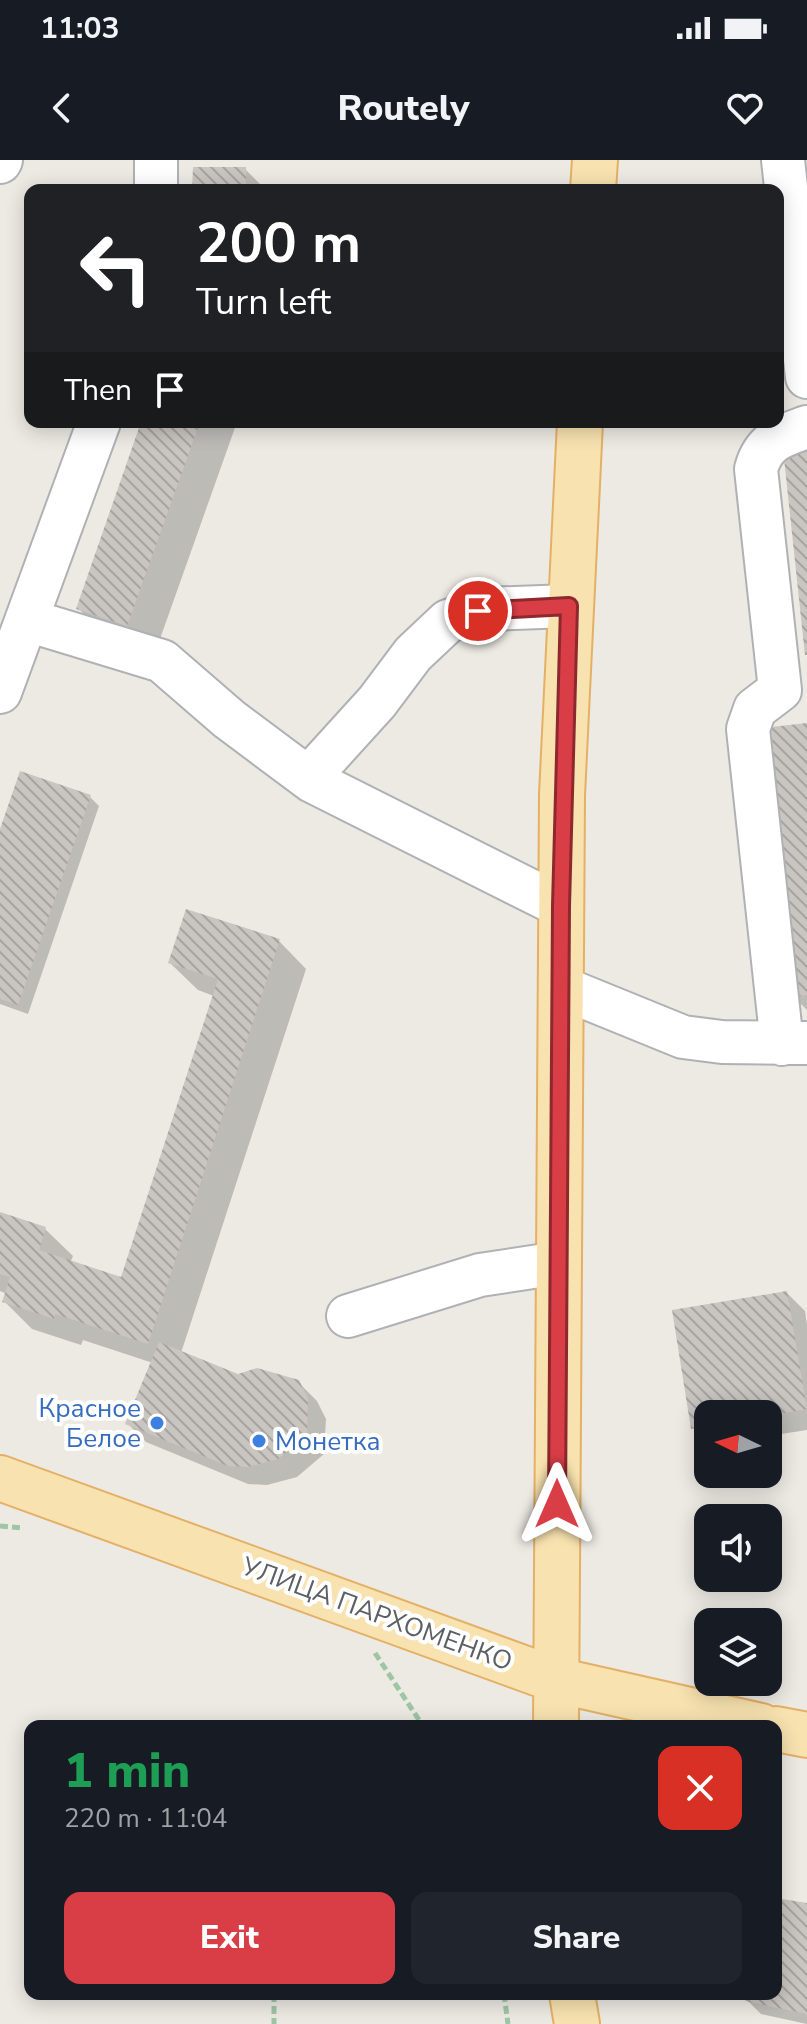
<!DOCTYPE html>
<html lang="en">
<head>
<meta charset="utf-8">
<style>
	:root { --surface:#171b24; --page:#20242c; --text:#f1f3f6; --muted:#9ea1a6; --accent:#d93e47 }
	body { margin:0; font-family:"Nunito Sans",sans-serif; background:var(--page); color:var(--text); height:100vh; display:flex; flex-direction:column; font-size:30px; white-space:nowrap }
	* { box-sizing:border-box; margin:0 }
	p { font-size:26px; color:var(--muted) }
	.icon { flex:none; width:44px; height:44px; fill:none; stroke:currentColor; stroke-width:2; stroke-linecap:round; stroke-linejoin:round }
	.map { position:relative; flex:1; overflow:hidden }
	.details { position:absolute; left:24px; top:1560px; width:758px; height:280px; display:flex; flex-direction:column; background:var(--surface); border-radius:16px; box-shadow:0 4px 20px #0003 }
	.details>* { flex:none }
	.banner { position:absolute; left:24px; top:24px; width:760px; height:244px; border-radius:16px; box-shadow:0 4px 20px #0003; background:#202124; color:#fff; overflow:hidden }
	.needle { width:52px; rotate:275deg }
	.buttons { position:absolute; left:694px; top:1240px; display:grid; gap:16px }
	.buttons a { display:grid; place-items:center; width:88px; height:88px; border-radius:16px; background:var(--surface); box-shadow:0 4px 20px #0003; font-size:40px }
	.pin { position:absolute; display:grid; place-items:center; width:68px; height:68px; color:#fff; margin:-34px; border:4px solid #fff; border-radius:50%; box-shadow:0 2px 8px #0007 }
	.me { position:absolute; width:88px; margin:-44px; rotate:0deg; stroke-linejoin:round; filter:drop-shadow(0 0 6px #0008) }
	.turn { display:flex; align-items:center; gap:28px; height:168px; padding:0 40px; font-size:36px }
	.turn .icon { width:104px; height:104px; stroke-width:2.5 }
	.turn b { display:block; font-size:56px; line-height:68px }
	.then { display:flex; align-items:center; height:76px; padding:0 40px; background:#0003; gap:16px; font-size:30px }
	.round { display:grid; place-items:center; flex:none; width:84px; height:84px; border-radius:16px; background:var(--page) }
	.summary { display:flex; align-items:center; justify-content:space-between; height:136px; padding:0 40px }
	h1 { font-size:48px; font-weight:800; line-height:60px; color:#1e9e55 }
	.primary-button { display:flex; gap:16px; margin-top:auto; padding:16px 40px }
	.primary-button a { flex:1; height:92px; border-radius:16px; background:var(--accent); color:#fff; font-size:32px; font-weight:800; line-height:92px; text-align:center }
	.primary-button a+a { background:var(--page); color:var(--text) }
	.status { display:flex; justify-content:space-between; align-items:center; height:56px; padding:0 40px; background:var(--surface); direction:ltr }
	.status svg { height:22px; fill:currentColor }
	header { display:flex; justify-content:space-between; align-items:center; height:104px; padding:0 40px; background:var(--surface); font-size:36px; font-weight:800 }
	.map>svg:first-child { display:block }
	.shadow { fill:#0003 }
	.building { fill:url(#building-back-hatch) }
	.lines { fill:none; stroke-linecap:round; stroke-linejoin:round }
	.minor-casing { stroke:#afb2b5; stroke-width:46 }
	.major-casing { stroke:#e4b066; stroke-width:48 }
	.path { stroke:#9ec5a4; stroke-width:5; stroke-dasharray:8 4; stroke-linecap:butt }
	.minor { stroke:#fff; stroke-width:42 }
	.major { stroke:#f8e2af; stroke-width:44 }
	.route-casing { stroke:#8d282e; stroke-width:20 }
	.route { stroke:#d93e47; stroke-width:14 }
	.shop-dot { fill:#3f7fe0; stroke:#fff; stroke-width:3 }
	.labels { text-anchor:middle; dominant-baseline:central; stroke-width:8; stroke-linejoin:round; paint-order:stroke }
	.shop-label { font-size:26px; fill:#366cbe; stroke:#fff; text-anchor:end }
	.street-label { font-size:26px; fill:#5c6063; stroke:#fff }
</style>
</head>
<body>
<div class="status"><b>11:03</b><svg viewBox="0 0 49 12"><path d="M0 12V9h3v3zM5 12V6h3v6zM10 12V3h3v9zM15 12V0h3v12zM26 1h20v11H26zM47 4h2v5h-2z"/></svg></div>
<header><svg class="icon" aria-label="back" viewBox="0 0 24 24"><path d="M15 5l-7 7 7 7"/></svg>Routely<svg class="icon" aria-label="heart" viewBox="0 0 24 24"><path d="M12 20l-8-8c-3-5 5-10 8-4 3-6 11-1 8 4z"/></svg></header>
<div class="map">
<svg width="807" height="1864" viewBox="0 0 807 1864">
	<defs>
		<pattern id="building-back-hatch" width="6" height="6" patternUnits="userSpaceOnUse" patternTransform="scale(2)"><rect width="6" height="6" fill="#c9c5c1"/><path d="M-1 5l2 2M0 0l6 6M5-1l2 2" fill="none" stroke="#a6a3a0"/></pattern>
	</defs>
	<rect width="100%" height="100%" fill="#edeae4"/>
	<path class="shadow" d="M245,9L266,30H194Z
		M144,262H237L155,493L106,477L79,449Z
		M807,565V850L793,836Z
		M90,637L99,646L28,854L0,844V675Z
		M279,781L306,809L181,1193L238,1216L298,1222L317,1241L326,1259L324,1294L297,1317L267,1325L248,1324L146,1282L128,1264L153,1203L83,1180L81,1185L32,1169L4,1141L7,1134L0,1131V1054L45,1069L73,1096L71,1101L122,1119L214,836L198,830L170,803Z
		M787,1133L805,1151L807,1165V1270L768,1276V1254H708V1282L693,1268Z
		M776,1740L807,1745V1864L761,1854L747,1840L748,1834H776Z"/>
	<path class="building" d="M193,7H246V30H192Z
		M141,262H200L127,466L76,449Z
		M807,286V495H805L783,289Z
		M807,563V835L791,837L762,568Z
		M20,611L91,635L18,845L0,839V669Z
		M186,749L280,779L148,1184L55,1154L54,1159L2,1142L10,1117L0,1114V1052L46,1067L39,1090L121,1117L218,819L168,803Z
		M787,1131L807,1249L768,1256L708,1254V1266L691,1269L672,1150Z
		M159,1182L238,1214L257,1208L299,1220L308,1239L307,1276L278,1299L248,1307L228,1306L125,1264Z
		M776,1738L807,1743V1854L745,1841L746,1834H776Z"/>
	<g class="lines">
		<g class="minor-casing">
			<path id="minor" d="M783,0L807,217
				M0,2L1,0
				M156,30V0
				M27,460L162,501L229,559L312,621L561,746
				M0,532L99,262
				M308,618L377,542L413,494L448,461L486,449L569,446
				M560,827L683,877L722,882L807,883
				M782,884L748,569L755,549L780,530L756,309C764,280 782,276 807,267
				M348,1156L480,1115L559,1103"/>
		</g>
		<g class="major-casing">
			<path id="major" d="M593,30L595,0
				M0,1318L556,1520L761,1566
				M556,1566L562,635L580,262
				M776,1569L807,1575
				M572,1834L577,1864"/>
		</g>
		<path class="path" d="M0,1366L24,1368
			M375,1493L423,1566
			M274,1834V1864
			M504,1834L508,1864"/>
		<use href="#minor" class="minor"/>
		<use href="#major" class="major"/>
	</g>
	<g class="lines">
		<g class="route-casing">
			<path id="route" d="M478,451L569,446L561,746L557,1344"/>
		</g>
		<use href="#route" class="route"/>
	</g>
	<g class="shop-dot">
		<circle cx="157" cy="1263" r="8"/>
		<circle cx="259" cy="1281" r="8"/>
	</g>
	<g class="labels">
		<g class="shop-label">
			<text x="141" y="1248">Красное<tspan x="141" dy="30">Белое</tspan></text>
			<text x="275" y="1281" text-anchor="start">Монетка</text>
		</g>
		<g class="street-label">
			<text transform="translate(377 1454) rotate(20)">УЛИЦА ПАРХОМЕНКО</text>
		</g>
	</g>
</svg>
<div class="buttons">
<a><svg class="needle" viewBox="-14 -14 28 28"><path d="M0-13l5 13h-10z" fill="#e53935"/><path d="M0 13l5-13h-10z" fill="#9ea1a6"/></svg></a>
<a><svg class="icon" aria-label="sound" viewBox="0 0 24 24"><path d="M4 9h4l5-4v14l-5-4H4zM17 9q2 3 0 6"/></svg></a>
<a><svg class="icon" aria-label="layers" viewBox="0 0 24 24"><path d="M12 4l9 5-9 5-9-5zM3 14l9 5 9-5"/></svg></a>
</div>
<div class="pin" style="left:478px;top:451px;background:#d93025"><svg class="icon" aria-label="arrive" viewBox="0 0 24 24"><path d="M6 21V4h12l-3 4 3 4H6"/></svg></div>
<svg class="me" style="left:557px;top:1344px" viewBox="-20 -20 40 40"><path d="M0-17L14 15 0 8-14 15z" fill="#d93e47" stroke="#fff" stroke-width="4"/></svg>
<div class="banner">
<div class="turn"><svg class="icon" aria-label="left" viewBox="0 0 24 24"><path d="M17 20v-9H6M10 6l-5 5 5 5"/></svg><div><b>200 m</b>Turn left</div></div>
<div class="then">Then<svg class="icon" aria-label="arrive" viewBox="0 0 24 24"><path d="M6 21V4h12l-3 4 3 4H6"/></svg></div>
</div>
<section class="details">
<div class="summary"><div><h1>1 min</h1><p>220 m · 11:04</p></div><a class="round" style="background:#d93025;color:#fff"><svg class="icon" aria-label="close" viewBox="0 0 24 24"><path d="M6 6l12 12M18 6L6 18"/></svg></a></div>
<div class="primary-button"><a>Exit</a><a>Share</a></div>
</section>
</div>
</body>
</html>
